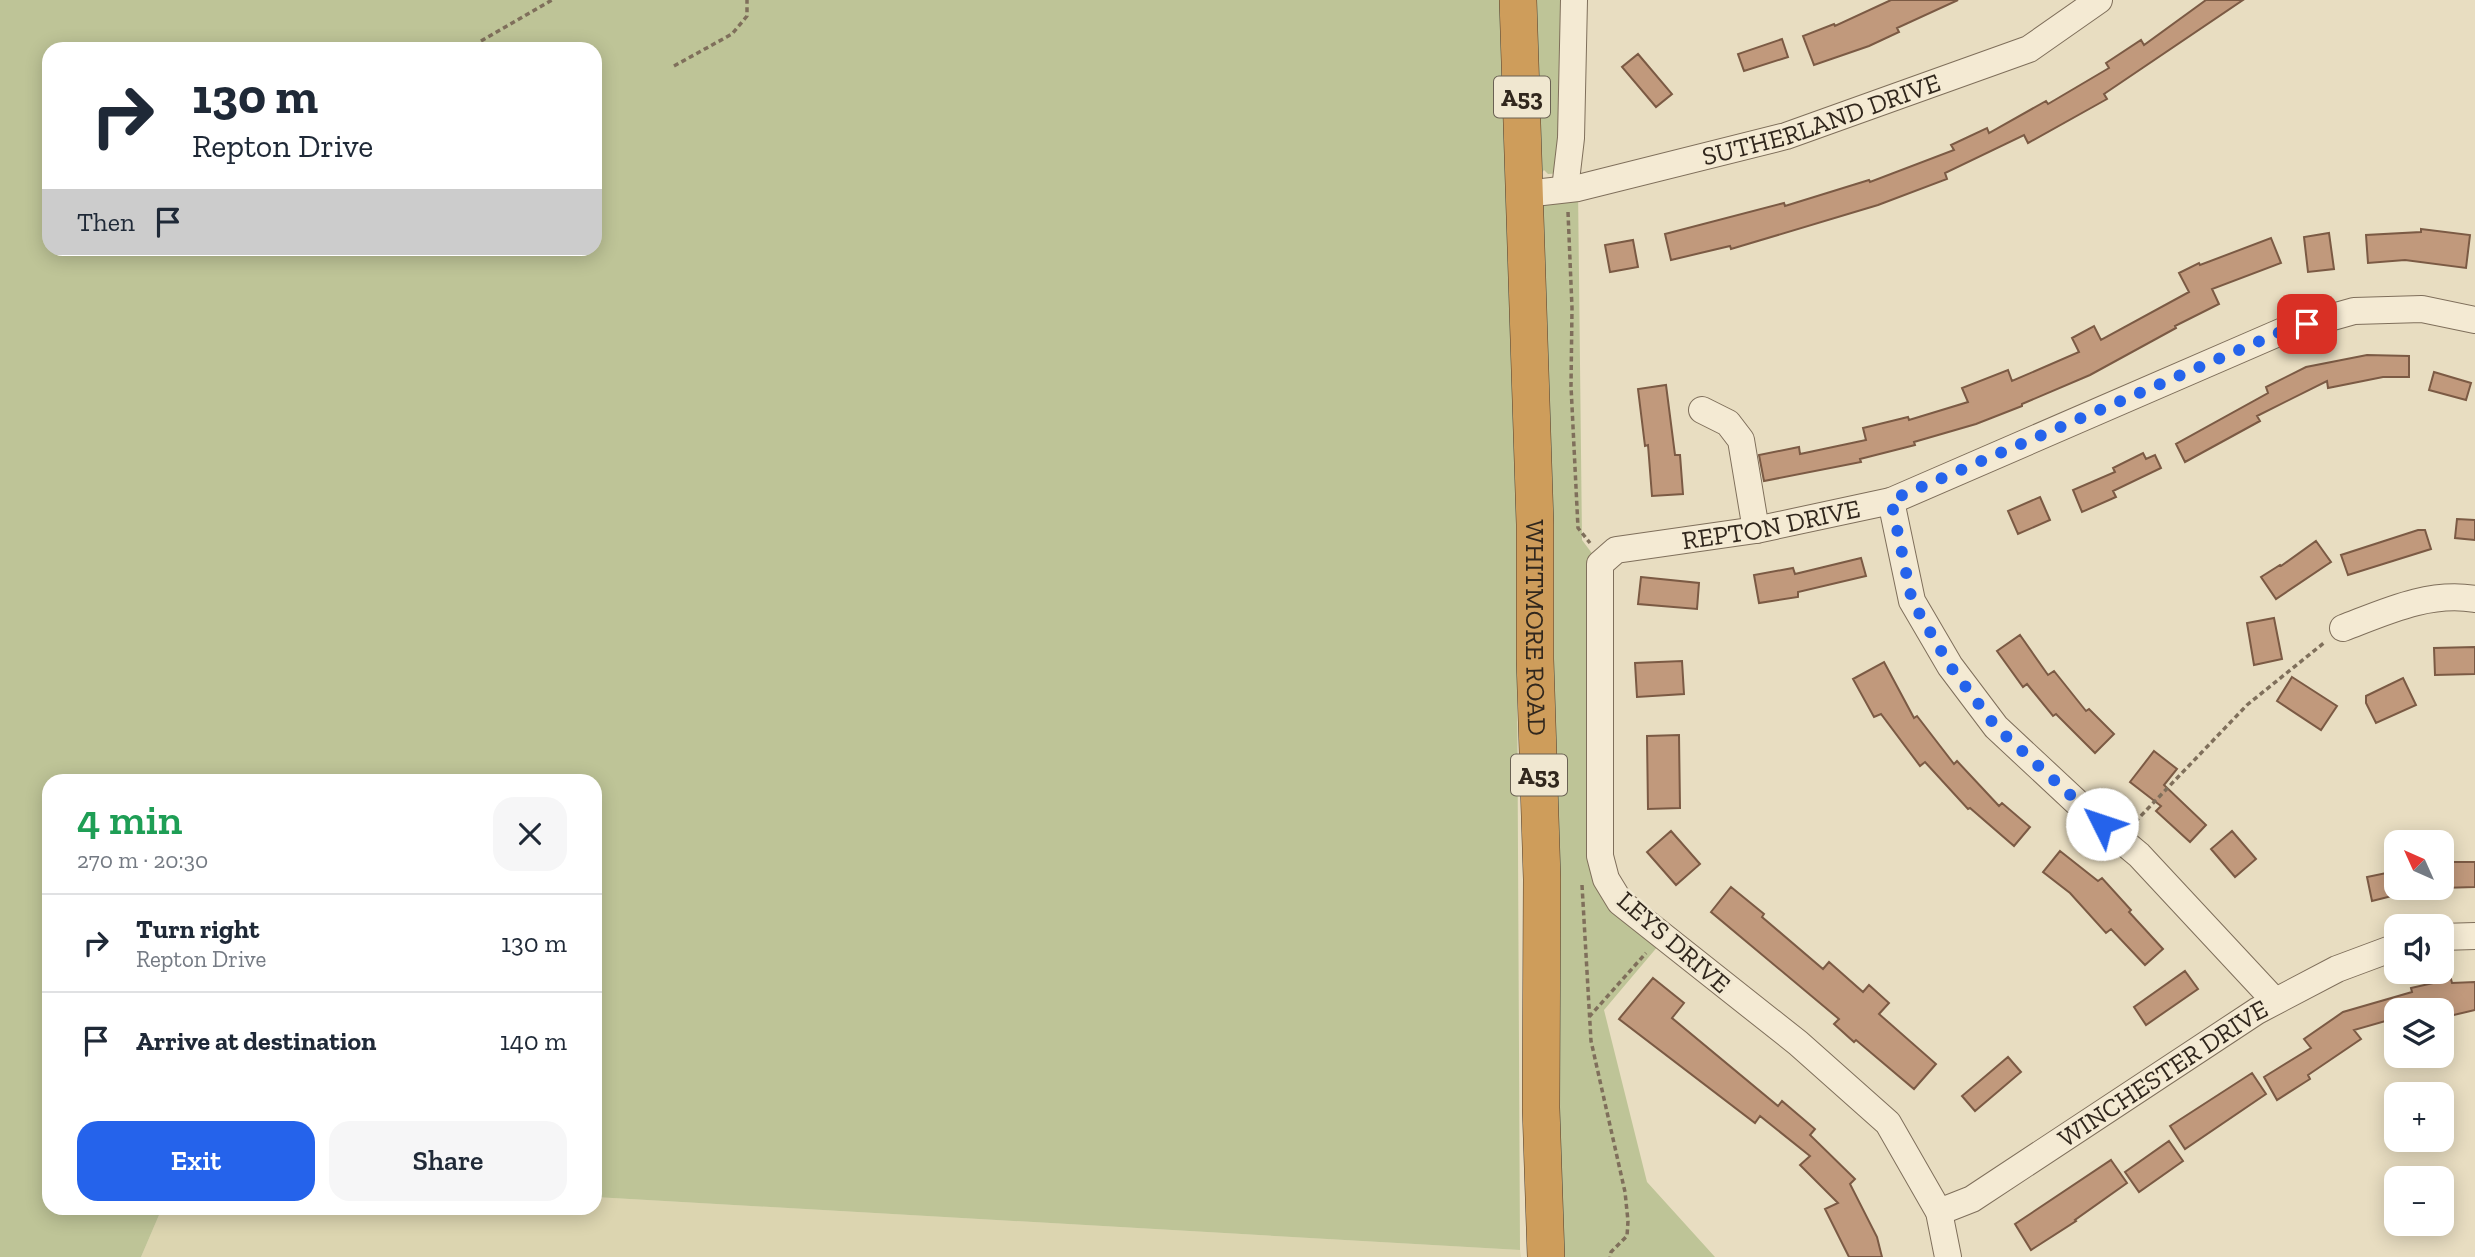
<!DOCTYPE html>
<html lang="en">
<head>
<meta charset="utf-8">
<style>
	:root { --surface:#fff; --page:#f6f6f7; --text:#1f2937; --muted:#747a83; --line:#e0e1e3; --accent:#2563eb }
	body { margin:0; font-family:"Zilla Slab",serif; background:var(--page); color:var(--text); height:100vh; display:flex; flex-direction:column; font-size:26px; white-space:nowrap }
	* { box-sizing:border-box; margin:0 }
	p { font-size:23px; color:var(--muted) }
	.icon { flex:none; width:38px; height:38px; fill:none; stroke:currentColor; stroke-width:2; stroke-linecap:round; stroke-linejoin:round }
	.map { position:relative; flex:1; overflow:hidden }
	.details { position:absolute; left:42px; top:774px; width:560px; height:441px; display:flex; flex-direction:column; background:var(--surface); border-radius:21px; box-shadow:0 4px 18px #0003 }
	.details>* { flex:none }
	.banner { position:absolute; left:42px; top:42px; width:560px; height:214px; border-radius:21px; box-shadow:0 4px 18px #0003; background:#fff; color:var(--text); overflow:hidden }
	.needle { width:46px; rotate:315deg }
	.tools { position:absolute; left:2384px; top:830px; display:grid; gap:14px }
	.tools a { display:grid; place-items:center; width:70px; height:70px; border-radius:14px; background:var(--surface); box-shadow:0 4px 18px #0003; font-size:35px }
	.pin { position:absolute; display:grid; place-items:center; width:60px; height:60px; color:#fff; margin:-30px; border-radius:14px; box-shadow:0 4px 10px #0006 }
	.me { position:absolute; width:77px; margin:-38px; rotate:311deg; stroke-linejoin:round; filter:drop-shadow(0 0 5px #0008) }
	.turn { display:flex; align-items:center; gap:24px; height:147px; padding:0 35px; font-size:32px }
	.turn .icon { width:91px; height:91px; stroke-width:2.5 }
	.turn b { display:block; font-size:49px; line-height:60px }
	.then { display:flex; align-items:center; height:66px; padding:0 35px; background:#0003; gap:14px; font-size:26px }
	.round { display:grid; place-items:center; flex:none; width:74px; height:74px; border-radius:21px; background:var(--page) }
	.overview { display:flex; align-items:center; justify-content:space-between; height:119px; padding:0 35px }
	h1 { font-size:42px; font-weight:600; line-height:52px; color:#1e9e55 }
	.button { display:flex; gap:14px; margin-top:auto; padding:14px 35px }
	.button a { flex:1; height:80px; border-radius:21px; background:var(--accent); color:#fff; font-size:28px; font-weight:600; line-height:80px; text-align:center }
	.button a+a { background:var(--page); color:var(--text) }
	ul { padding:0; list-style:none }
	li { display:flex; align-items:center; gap:21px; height:98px; padding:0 35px; border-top:2px solid var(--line) }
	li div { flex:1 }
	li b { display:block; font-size:26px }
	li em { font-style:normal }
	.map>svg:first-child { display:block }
	.farmland { fill:#dcd5b0 }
	.green { fill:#bec497; fill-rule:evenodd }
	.building { fill:#c1997c; stroke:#7b5a44; stroke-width:2 }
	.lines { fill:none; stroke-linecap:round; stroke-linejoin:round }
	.minor-casing { stroke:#7f6f5b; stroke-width:28 }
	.highway-casing { stroke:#4d3d2f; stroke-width:38 }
	.path { stroke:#7f6f5b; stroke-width:3.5; stroke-dasharray:5 3.5; stroke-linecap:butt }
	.minor { stroke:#f4ead3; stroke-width:26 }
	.highway { stroke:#ce9d5b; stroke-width:37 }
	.route { stroke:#2563eb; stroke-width:12; stroke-dasharray:0 21.6 }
	.labels { text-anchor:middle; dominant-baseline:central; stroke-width:5; stroke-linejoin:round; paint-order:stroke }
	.shield { fill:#f0e7d0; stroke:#6a6153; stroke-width:2 }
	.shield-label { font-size:24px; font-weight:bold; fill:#31271d }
	.street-label { font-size:26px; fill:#31271d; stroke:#f0e7d0 }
</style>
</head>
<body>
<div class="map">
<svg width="2475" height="1257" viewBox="0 0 2475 1257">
	<rect width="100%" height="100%" fill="#e8ddc1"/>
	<path class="farmland" d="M595,1197L1520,1250L1521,1257H141L162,1208H595Z"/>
	<path class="green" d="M0,0H1500L1520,532L1517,652L1520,1250L595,1197V780H49V1208H162L141,1257H0ZM49,49H595V248H49Z
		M1520,0H1574L1563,173L1548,174L1544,170L1526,194L1578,188L1582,540L1600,564V856L1664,939L1604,1010L1647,1182L1715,1257H1546Z"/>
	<path class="building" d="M1891,0H1958L1897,28L1899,32L1869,46L1814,65L1803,36L1834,24L1835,26Z
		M2206,0H2243L2104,94L2107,99L2028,143L2024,135L1945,173L1947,179L1878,205L1731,249L1730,246L1671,260L1665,234L1784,203L1785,206L1869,180L1870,182L1954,150L1951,145L1987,128L1989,133L2046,101L2048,104L2109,68L2106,63L2141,40L2144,45Z
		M1782,39L1788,57L1744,71L1738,54Z
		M1638,54L1672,94L1656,107L1622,67Z
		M2421,229L2470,235L2466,268L2405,260L2368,263L2366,235L2421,232Z
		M2329,233L2334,269L2308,272L2304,237Z
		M2271,238L2281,263L2212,289L2219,304L2175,326L2176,328L2090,375L2022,404V406L1976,424L1914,442L1915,445L1860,459L1861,462L1764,481L1759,455L1799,447L1800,454L1866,440L1863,428L1908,417L1909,420L1968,402L1962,388L2008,370L2012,381L2079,352L2072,338L2094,326L2101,340L2189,292L2179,273L2199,263L2200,265Z
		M1633,240L1638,267L1610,272L1605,245Z
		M2367,355L2409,356V377H2383L2328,388L2327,381L2257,416L2260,421L2185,462L2176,444L2268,393L2266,387L2306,367Z
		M2434,372L2471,383L2466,400L2429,390Z
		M1666,385L1675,455H1680L1683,494L1652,496L1648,445L1645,446L1638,389Z
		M2143,453L2146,459L2155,455L2161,468L2113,491L2116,497L2082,512L2073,490L2115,472L2113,468Z
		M2040,497L2050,520L2018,534L2008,511Z
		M2457,519L2475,520V540L2455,538Z
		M2418,530H2425L2431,549L2348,575L2341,555Z
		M2316,541L2331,562L2276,599L2261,577L2280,565L2281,566Z
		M1861,558L1866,576L1798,592V597L1759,603L1754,575L1793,568L1795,574Z
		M1641,577L1699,583L1697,609L1638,604Z
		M2274,618L2282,659L2254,665L2247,623Z
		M2020,635L2048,675L2054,671L2086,711L2089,709L2114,734L2095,753L2056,714L2053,716L2027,684L2023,687L1997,651Z
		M2475,647V674L2435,675L2434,648Z
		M1682,661L1684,694L1637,697L1635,663Z
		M1884,662L1914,718L1917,716L1954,764L1957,761L1999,806L2002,803L2030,827L2014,846L1970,808L1968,809L1925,762L1920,766L1881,714L1874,717L1853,679Z
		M2292,677L2337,706L2321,730L2277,701Z
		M2403,678L2416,705L2376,723L2366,703V696Z
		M1679,735L1680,808L1648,809L1647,736Z
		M2154,751L2177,769L2164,785L2206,825L2190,842L2156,811L2161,806L2130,782Z
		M1671,831L1700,864L1676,885L1647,852Z
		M2232,831L2256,859L2235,877L2211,849Z
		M2060,851L2098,881L2102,878L2131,910L2129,912L2163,949L2145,965L2111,929L2106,933L2070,893L2043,872Z
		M2441,862H2475V887L2441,888Z
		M2396,871V895L2372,901L2367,877Z
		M1731,887L1764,914L1762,917L1823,969L1829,962L1863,992L1869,985L1889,1003L1879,1014L1936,1064L1914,1089L1856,1040L1854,1042L1834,1024L1839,1019L1711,912Z
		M2185,971L2198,989L2146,1025L2134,1007Z
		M1653,978L1684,1003L1672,1018L1778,1106L1782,1101L1815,1129L1810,1135L1855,1179L1850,1184L1877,1237L1882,1257H1849L1825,1209L1838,1203L1800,1165L1810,1156L1760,1116L1755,1123L1619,1019Z
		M2451,979L2452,983L2475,982V1010L2441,1018V1010H2396V1018L2354,1030L2361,1039L2308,1075L2310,1079L2277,1100L2264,1077L2311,1048L2304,1039L2343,1012L2412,992L2411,988Z
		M2008,1057L2021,1072L1975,1111L1962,1096Z
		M2252,1073L2266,1094L2185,1149L2170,1126Z
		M2169,1141L2183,1161L2139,1192L2125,1172Z
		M2111,1160L2127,1183L2075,1220L2076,1221L2031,1250L2015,1224Z"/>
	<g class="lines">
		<g class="minor-casing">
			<g id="minor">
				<path d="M1565,189L1571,138L1574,0"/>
				<path id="s1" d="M1525,194L1578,188L1786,136L2029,49L2099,0"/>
				<path d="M1702,410L1728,423L1741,440L1756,530"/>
				<path d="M1891,501L1912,601L1950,666L1996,727L2085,810L2139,855L2275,1001"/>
				<path d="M2343,628C2385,612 2429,591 2475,599"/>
				<path d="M2441,937L2475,936"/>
				<path id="s2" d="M1939,1212L1972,1199L2257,1011L2337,969L2396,947"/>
				<path id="s3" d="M1948,1257L1939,1212L1888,1123L1798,1043L1620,902L1606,879L1600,856V564L1616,550L1756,530L1891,501L2283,331L2354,311L2422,309L2475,320"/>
			</g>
		</g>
		<g class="highway-casing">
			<g id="highway">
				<path id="s4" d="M1518,0L1535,524V659L1542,879L1541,1108L1546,1257"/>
			</g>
		</g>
		<path class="path" d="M481,41L552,0
			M674,66L732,34L747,16V0
			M1568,212L1572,308L1571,386L1578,528L1590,543
			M2135,822L2247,705L2325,642
			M1582,885L1591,1041L1625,1192L1628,1221L1627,1236L1611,1252L1610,1257
			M1589,1017L1646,953"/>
		<use href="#minor" class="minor"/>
		<use href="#highway" class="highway"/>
	</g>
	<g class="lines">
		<path class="route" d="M2102,824L1996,727L1950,666L1912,601L1891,500L2283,331L2307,324"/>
	</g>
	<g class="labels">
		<g class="shield">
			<rect x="1494" y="76.5" width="56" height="41" rx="5"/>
			<rect x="1511" y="754.5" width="56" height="41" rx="5"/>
		</g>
		<g class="shield-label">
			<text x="1522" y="97">A53</text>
			<text x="1539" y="775">A53</text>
		</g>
		<g class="street-label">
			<text stroke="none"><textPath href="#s1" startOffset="306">SUTHERLAND DRIVE</textPath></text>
			<text stroke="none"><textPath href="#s3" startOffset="1017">REPTON DRIVE</textPath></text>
			<text stroke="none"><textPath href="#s4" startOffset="628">WHITMORE ROAD</textPath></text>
			<text transform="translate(1674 942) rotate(41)">LEYS DRIVE</text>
			<text stroke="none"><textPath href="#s2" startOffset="264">WINCHESTER DRIVE</textPath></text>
		</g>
	</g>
</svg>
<div class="tools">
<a><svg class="needle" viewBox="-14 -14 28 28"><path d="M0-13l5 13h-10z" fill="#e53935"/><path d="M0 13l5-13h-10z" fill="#747a83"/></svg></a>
<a><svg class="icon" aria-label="sound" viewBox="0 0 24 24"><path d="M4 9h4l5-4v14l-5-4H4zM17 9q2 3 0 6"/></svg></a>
<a><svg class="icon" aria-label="layers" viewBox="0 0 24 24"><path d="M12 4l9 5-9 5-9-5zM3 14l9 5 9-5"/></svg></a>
<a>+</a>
<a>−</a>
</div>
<div class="pin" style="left:2307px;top:324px;background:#d93025"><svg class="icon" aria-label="arrive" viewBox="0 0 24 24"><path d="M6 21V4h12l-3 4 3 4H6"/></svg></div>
<svg class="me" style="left:2102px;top:824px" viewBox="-20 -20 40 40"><circle r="19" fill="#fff"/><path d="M0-13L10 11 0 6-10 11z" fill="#2563eb"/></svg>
<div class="banner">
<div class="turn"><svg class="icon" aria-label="right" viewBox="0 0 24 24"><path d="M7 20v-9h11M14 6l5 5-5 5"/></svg><div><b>130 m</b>Repton Drive</div></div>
<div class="then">Then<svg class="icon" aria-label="arrive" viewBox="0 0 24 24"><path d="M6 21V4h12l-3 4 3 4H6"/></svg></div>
</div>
<section class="details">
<div class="overview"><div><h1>4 min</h1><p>270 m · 20:30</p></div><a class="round"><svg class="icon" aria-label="close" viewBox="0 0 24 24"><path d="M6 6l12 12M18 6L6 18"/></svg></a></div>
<ul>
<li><svg class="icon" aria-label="right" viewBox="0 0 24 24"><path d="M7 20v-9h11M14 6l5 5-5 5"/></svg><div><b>Turn right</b><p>Repton Drive</p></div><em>130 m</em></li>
<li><svg class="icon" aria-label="arrive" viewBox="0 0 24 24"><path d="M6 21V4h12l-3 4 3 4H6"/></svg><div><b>Arrive at destination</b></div><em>140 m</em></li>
</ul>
<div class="button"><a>Exit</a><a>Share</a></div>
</section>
</div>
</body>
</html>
